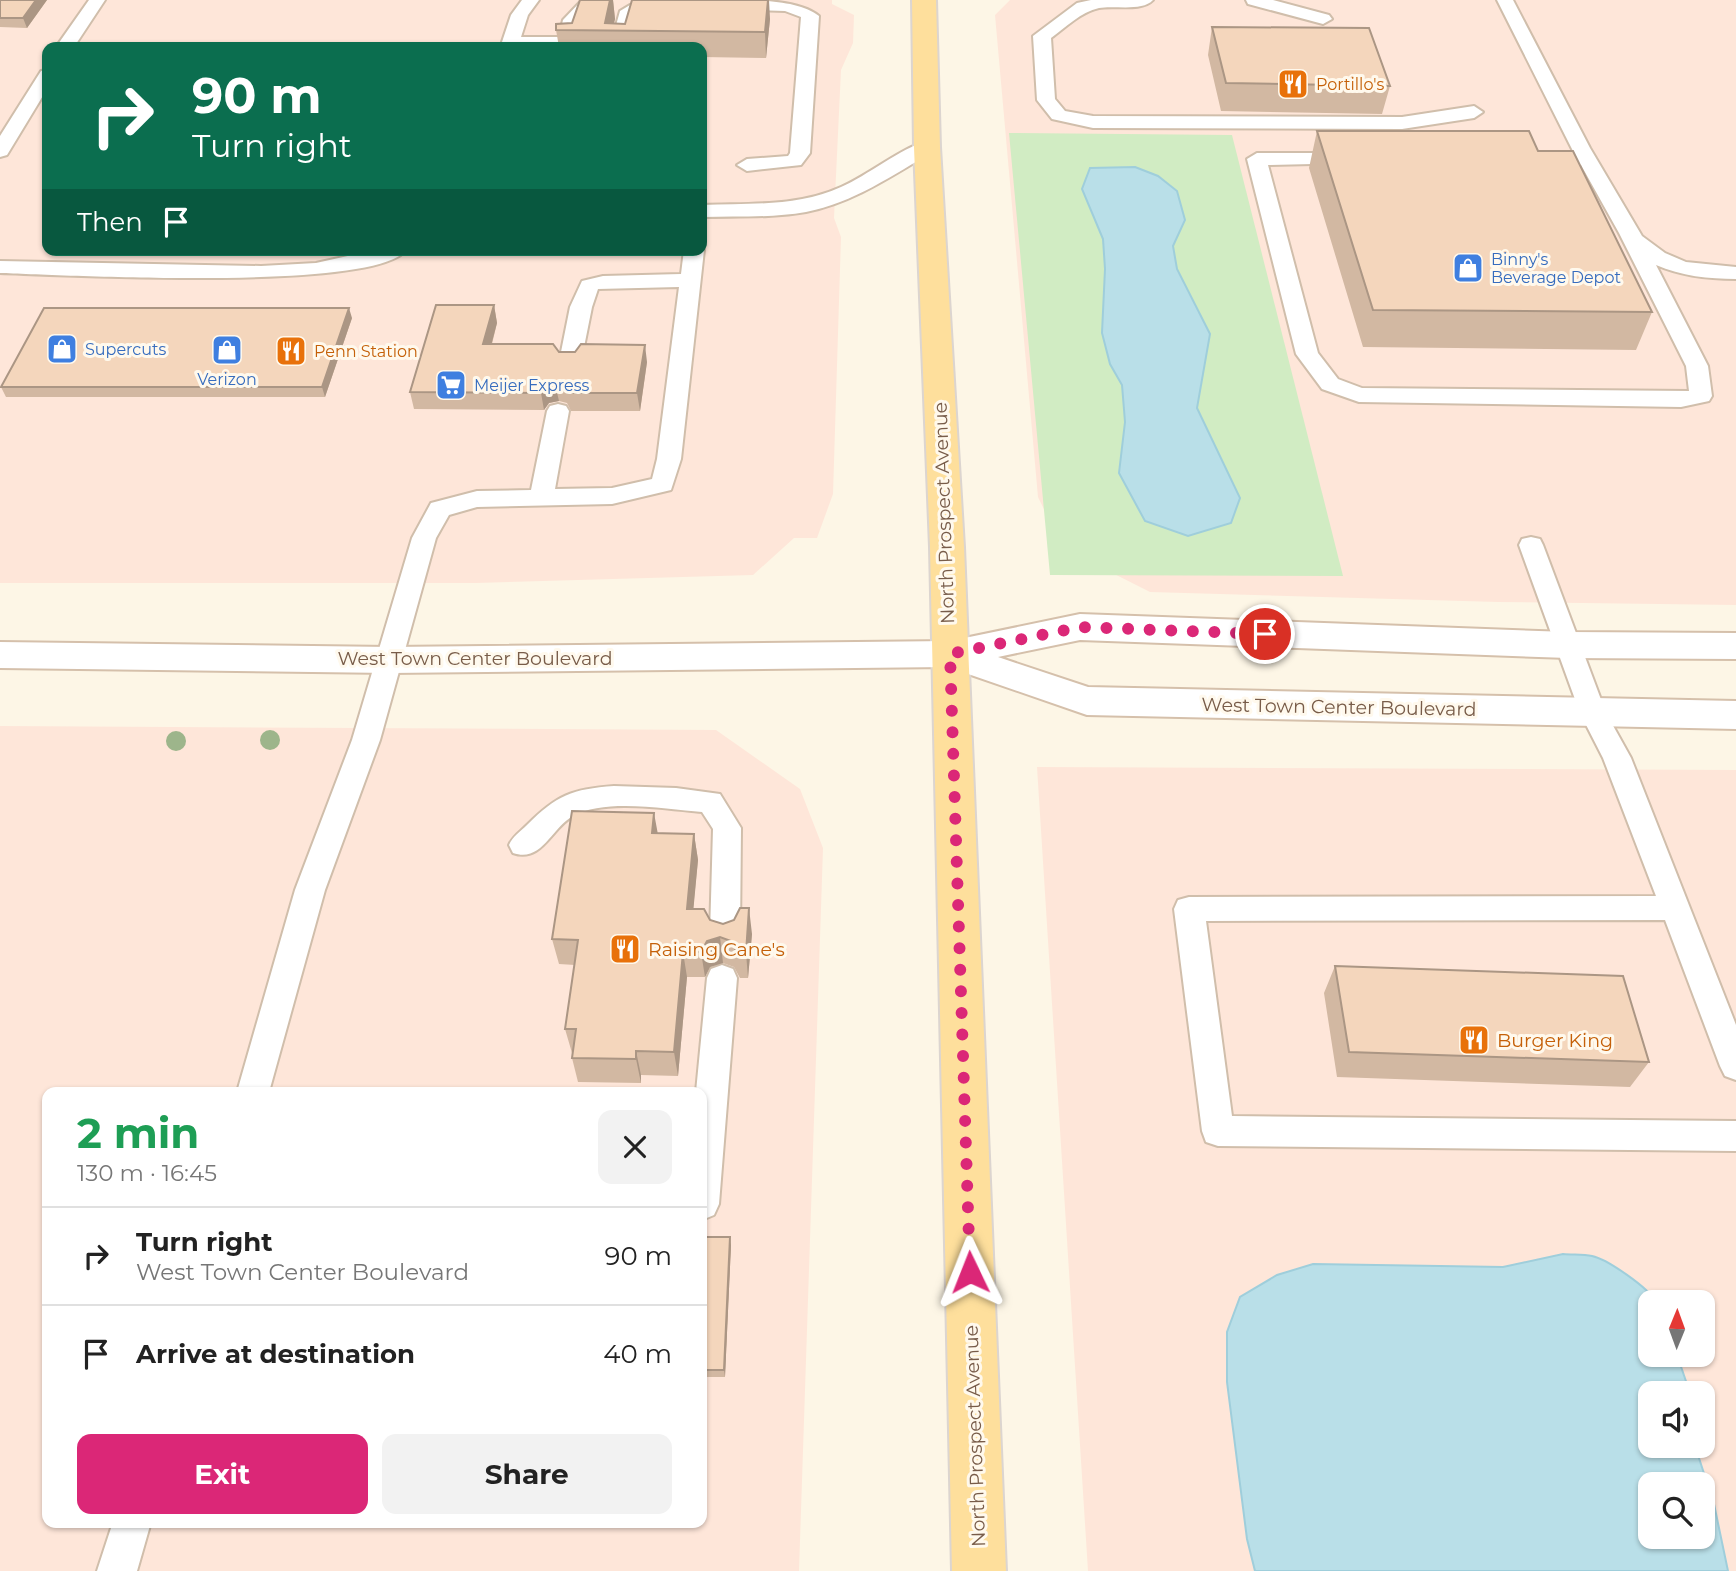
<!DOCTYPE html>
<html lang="en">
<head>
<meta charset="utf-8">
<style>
	:root { --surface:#fff; --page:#f2f2f2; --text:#222; --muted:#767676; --line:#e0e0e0; --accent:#db2777 }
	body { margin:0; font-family:Montserrat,sans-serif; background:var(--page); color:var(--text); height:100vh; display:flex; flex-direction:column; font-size:26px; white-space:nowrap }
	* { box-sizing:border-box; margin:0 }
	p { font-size:23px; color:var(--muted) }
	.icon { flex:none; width:38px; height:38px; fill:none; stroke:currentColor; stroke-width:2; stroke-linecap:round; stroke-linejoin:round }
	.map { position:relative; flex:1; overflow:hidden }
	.sheet { position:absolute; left:42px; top:1087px; width:665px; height:441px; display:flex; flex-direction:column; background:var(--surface); border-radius:14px; box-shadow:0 2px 5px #0004 }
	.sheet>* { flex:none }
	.hud { position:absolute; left:42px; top:42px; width:665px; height:214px; border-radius:14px; box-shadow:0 2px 5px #0004; background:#0b6e4f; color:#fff; overflow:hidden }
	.needle { width:46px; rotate:1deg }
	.buttons { position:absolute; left:1638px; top:1290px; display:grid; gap:14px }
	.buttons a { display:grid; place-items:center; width:77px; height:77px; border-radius:14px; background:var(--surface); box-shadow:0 2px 5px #0004; font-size:35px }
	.pin { position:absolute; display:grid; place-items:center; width:60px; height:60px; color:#fff; margin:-30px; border:4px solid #fff; border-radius:50%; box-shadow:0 2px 7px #0007 }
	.me { position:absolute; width:77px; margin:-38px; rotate:358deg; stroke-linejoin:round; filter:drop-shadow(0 0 5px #0008) }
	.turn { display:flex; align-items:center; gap:24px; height:147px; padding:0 35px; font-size:32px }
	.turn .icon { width:91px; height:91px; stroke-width:2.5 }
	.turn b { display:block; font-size:49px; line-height:60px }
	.then { display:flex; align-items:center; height:66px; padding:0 35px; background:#0003; gap:14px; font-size:26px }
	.round { display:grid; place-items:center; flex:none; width:74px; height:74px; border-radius:14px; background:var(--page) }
	.headline { display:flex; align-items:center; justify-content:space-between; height:119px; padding:0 35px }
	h1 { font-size:42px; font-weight:700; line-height:52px; color:#1e9e55 }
	.action { display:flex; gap:14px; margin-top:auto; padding:14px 35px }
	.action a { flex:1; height:80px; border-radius:14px; background:var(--accent); color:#fff; font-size:28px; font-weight:700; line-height:80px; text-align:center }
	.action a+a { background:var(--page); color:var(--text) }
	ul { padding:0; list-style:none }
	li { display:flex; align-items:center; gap:21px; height:98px; padding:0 35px; border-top:2px solid var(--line) }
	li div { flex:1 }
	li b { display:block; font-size:26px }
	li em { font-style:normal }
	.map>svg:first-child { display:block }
	.commercial { fill:#fee6d9; fill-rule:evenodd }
	.green { fill:#d1ecc3 }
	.water { fill:#b9dfe8; stroke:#9fcedb; stroke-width:2; fill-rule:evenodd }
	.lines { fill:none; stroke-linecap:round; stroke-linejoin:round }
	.service-casing { stroke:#d0beab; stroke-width:4 }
	.secondary-casing { stroke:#d5c0ab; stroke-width:4 }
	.primary-casing { stroke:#dcd5d0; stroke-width:4 }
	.service { fill:#fff; fill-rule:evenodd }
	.secondary { fill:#fff; fill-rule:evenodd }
	.primary { fill:#fedf9c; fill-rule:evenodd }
	.tree { fill:#9db58b }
	.wall { fill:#d2b8a2 }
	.shaded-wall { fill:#ab9684 }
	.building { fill:#f4d6bc; stroke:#ab9684; stroke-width:2 }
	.route { stroke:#db2777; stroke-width:12; stroke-dasharray:0 21.6 }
	.labels { text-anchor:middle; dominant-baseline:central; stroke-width:6; stroke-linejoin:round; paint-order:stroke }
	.far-food-label { font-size:16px; fill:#c56008; stroke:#fff9ed; text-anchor:start }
	.far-shop-label { font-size:16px; fill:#366cbe; stroke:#fff9ed; text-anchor:start }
	.street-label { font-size:19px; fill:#785c49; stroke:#fff9ed }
	.food-label { font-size:19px; fill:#c56008; stroke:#fff9ed; text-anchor:start }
</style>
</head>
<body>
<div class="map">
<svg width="1736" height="1571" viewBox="0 0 1736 1571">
	<rect width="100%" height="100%" fill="#fdf6e6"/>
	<path class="commercial" d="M0,0H832V4L854,15L853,43L841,70L834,218L841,237L833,494L817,538H794L753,575L476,583H0ZM47,47H702V250H47Z
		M1010,0H1736V605L1498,602L1150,592L1063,548L1038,497L995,15Z
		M0,726L716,730L800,789L823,848L799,1571H0ZM47,1092H702V1522H47Z
		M1037,767L1736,770V1571H1088ZM1650,1302H1703V1354H1650ZM1650,1393H1703V1446H1650ZM1650,1484H1703V1536H1650Z"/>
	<path class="green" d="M1009,133L1232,135L1343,576L1050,575Z"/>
	<path class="water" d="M1135,167L1158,176L1177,191L1185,220L1173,246L1177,269L1210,334L1197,408L1240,498L1231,523L1188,536L1145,521L1119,473L1125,422L1122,385L1110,364L1102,333L1105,269L1103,239L1082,189L1090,168Z
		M1563,1254C1572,1255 1583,1254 1592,1256C1607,1259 1649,1288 1656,1302H1650V1354L1677,1355L1690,1393H1650V1446H1695L1714,1504L1728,1571H1255L1247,1539L1227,1382V1332L1240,1297L1277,1275L1313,1264L1503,1267ZM1650,1484H1703V1536H1650Z"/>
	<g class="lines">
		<g class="service-casing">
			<path id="service" d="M89,0H105L74,47H56Z
				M522,0H539L528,15L521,37H559L563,20L582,0H600L580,21L574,47L505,46L502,42L511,15Z
				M656,0H668L671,4L668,8L641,13L634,17L628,47H610L620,11L630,5Z
				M731,0C757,0 800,0 819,16L810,153L801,165L747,171L737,165L747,159L788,156L790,153L801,17L785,11L725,9L722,5Z
				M1091,0H1153C1142,12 1114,5 1099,8C1081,12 1066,27 1051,38L1055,99L1065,111L1093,116L1402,117L1474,106L1483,112L1474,118L1402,129L1093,128L1052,119L1037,100L1033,36L1077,3Z
				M1246,0H1273L1329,15L1332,19L1323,24L1248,4Z
				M1497,0H1513L1590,148L1642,236L1665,253L1686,262L1736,267V279C1709,279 1681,276 1656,265L1708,366L1712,396L1709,401L1681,407L1359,402L1322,389L1296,354L1247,159L1257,153H1349L1356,155L1359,159L1356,163L1268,165L1318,353L1338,379L1362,388L1689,391L1686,366L1619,233L1581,165H1540L1530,159L1540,153H1574Z
				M47,70V89L7,155L0,157V136L41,71Z
				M927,141L934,143L937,147L934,151C893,175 853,203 806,212C772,218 736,216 702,217V205C749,203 797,207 841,187C867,176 901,148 927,141Z
				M702,246L704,250L681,459L671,490L612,504L477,507L449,515L436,538L380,740L325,890L269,1092H237L295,890L352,740L412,538L431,503L477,491L531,490L547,411L550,406L558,404L566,406L569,411L555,489L612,488L652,479L657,459L679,287L598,289L592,307L581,362L578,367H562L559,362L570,307L582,281L603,276L681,274L684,250H702Z
				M375,250H406C375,292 62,275 0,273V261L261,266L316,263Z
				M1531,537L1540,539L1543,545L1606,713L1631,758L1736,1025V1080L1725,1076L1720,1066L1665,920L1206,921L1232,1116L1736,1121V1151L1218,1146L1206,1142L1202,1131L1174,909L1178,900L1189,897L1656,896L1603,758L1580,713L1519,545L1522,539Z
				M614,786L676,788L720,794L741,828L740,934L736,943L725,947L714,943L710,934L713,829L702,812C667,809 604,798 573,816C551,828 542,863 513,853L509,845C513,836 520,832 527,825C557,795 572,789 614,786Z
				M722,965L733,969L737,978L719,1204L714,1215L702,1220V1092H696L707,978L711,969Z
				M113,1522H151L137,1571H97Z"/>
		</g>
		<g class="secondary-casing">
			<path id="secondary" d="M1080,614L1568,632L1736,633V659L1568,658L1080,640L998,657L1088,687L1736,701V729L1087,715L948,667L390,673L0,668V642L390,647L950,641Z"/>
		</g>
		<g class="primary-casing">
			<path id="primary" d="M912,0H936L940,147L964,547L1006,1571H952L930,547L914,147Z"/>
		</g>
		<use href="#service" class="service"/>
		<use href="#secondary" class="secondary"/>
		<use href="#primary" class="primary"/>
	</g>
	<g class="tree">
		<circle cx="270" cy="740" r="10"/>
		<circle cx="176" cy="741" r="10"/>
	</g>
	<path class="wall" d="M0,0H47L27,28L0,27Z
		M580,0H613L615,19L614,23L625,24L770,19L766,58L702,57V47H559L556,30L572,23Z
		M1212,27L1390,86L1382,114L1221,111L1208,55Z
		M1317,131L1538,151L1652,312L1636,350L1363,347L1309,168Z
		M494,305L497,323L492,344L647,362L640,411H571L567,403L559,401L549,403L544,410L414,409L410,392Z
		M352,318L325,397H6L1,387Z
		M658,833L694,834L698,860L693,909L710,920L752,934L748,978H740L734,967L723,963L710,967L705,977H687L678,1076L641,1075V1083L578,1082L572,1058V1053L565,1029L575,965L559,964L552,939Z
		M1335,966L1649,1062L1630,1087L1337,1077L1324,993Z
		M702,1237L731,1245L725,1377H702Z"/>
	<path class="shaded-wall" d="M36,0H47L27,28L23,18Z
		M610,0H613L615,19L612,31L605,23Z
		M768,0H769L770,19L766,58L765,32Z
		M494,305L497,323L487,361L483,344Z
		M349,308L352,318L325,397L322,387Z
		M645,345L647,362L640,411L637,393Z
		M555,384L559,401L549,403L544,410L541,393L546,386Z
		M654,813L659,840L652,833Z
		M694,834L698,860L691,935L687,909Z
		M749,908L752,934L748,978L746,953Z
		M720,937L723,963L710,967L705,977L701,952L707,941Z
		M683,952L687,977L678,1076L674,1052Z
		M636,1051L641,1075V1083L636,1059Z
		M730,1237L731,1245L725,1377L724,1370Z"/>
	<path class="building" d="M0,0H36L23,18H0Z
		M580,0H610L605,23L625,24L632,0H768L765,32L556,30V24L572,23Z
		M1212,27L1369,28L1390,86L1226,83Z
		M1317,131H1529L1538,151H1573L1652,312L1373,310Z
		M436,305H494L483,344H553L559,352H575L581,344L645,345L637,393H568L563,386L555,384L546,386L541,393L410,392Z
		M44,308H349L322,387H1Z
		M572,811L654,813L652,833L694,834L687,909H704L710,920L723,924L734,920L740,908H749L746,953H737L731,941L720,937L707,941L701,952H683L674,1052L636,1051V1059L572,1058L576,1029H565L578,940L552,939Z
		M1335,966L1623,976L1649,1062L1349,1052Z
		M702,1237H730L724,1370H702Z"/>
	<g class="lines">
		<path class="route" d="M970,1272L950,654L1080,627L1265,634"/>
	</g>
	<defs>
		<g id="restaurant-square" transform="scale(1.575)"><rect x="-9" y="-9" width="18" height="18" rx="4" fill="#e8710a" stroke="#fff9ed"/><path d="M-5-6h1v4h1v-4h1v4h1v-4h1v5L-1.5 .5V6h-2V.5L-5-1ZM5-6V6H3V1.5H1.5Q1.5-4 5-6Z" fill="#fff"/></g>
		<g id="shop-square" transform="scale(1.575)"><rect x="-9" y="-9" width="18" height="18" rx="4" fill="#3f7fe0" stroke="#fff9ed"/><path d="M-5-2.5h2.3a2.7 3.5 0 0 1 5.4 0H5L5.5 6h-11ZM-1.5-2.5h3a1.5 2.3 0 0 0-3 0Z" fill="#fff"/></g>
		<g id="supermarket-square" transform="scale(1.575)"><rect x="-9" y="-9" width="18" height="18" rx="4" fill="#3f7fe0" stroke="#fff9ed"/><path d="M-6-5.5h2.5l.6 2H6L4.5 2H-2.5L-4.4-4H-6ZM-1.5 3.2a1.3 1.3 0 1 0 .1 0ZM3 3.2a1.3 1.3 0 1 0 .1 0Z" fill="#fff"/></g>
	</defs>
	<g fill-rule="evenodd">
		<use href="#restaurant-square" x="1293" y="84"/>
		<use href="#shop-square" x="1468" y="268"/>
		<use href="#shop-square" x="62" y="349"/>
		<use href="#shop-square" x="227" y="350"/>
		<use href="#restaurant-square" x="291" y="351"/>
		<use href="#supermarket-square" x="451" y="385"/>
		<use href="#restaurant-square" x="625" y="949"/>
		<use href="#restaurant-square" x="1474" y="1040"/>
	</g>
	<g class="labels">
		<g class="far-food-label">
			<text x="1316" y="84">Portillo's</text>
			<text x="314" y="351">Penn Station</text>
		</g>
		<g class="far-shop-label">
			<text x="1491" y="259">Binny's<tspan x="1491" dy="18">Beverage Depot</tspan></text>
			<text x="85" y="349">Supercuts</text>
			<text x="227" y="379" text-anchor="middle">Verizon</text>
			<text x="474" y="385">Meijer Express</text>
		</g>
		<g class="street-label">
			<text transform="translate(944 513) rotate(-92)">North Prospect Avenue</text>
			<text x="475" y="658">West Town Center Boulevard</text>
			<text transform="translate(1339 707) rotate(1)">West Town Center Boulevard</text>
			<text transform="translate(975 1436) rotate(-92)">North Prospect Avenue</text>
		</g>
		<g class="food-label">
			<text x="648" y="949">Raising Cane's</text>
			<text x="1497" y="1040">Burger King</text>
		</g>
	</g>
</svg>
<div class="buttons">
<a><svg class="needle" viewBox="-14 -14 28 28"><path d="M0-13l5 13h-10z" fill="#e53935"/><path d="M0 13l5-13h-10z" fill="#767676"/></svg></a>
<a><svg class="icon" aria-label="sound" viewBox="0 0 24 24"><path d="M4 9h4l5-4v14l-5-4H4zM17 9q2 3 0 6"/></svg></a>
<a><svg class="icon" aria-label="search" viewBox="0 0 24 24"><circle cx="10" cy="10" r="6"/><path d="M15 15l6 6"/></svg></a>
</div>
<div class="pin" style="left:1265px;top:634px;background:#d93025"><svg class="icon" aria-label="arrive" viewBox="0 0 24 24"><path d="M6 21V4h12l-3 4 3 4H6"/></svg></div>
<svg class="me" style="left:970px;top:1272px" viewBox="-20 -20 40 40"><path d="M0-17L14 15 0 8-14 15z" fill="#db2777" stroke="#fff" stroke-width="4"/></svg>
<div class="hud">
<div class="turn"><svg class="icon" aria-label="right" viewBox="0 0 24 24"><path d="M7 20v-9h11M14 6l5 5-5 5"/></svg><div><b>90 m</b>Turn right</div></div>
<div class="then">Then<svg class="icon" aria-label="arrive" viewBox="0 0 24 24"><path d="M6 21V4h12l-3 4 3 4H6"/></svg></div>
</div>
<section class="sheet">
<div class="headline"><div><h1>2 min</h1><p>130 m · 16:45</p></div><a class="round"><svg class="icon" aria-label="close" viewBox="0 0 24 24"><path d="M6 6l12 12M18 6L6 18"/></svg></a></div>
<ul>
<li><svg class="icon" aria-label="right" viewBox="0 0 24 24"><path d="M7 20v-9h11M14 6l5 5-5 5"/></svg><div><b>Turn right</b><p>West Town Center Boulevard</p></div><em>90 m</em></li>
<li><svg class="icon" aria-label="arrive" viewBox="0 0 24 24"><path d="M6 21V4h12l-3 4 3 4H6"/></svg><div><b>Arrive at destination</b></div><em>40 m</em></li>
</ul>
<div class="action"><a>Exit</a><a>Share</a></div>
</section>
</div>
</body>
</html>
